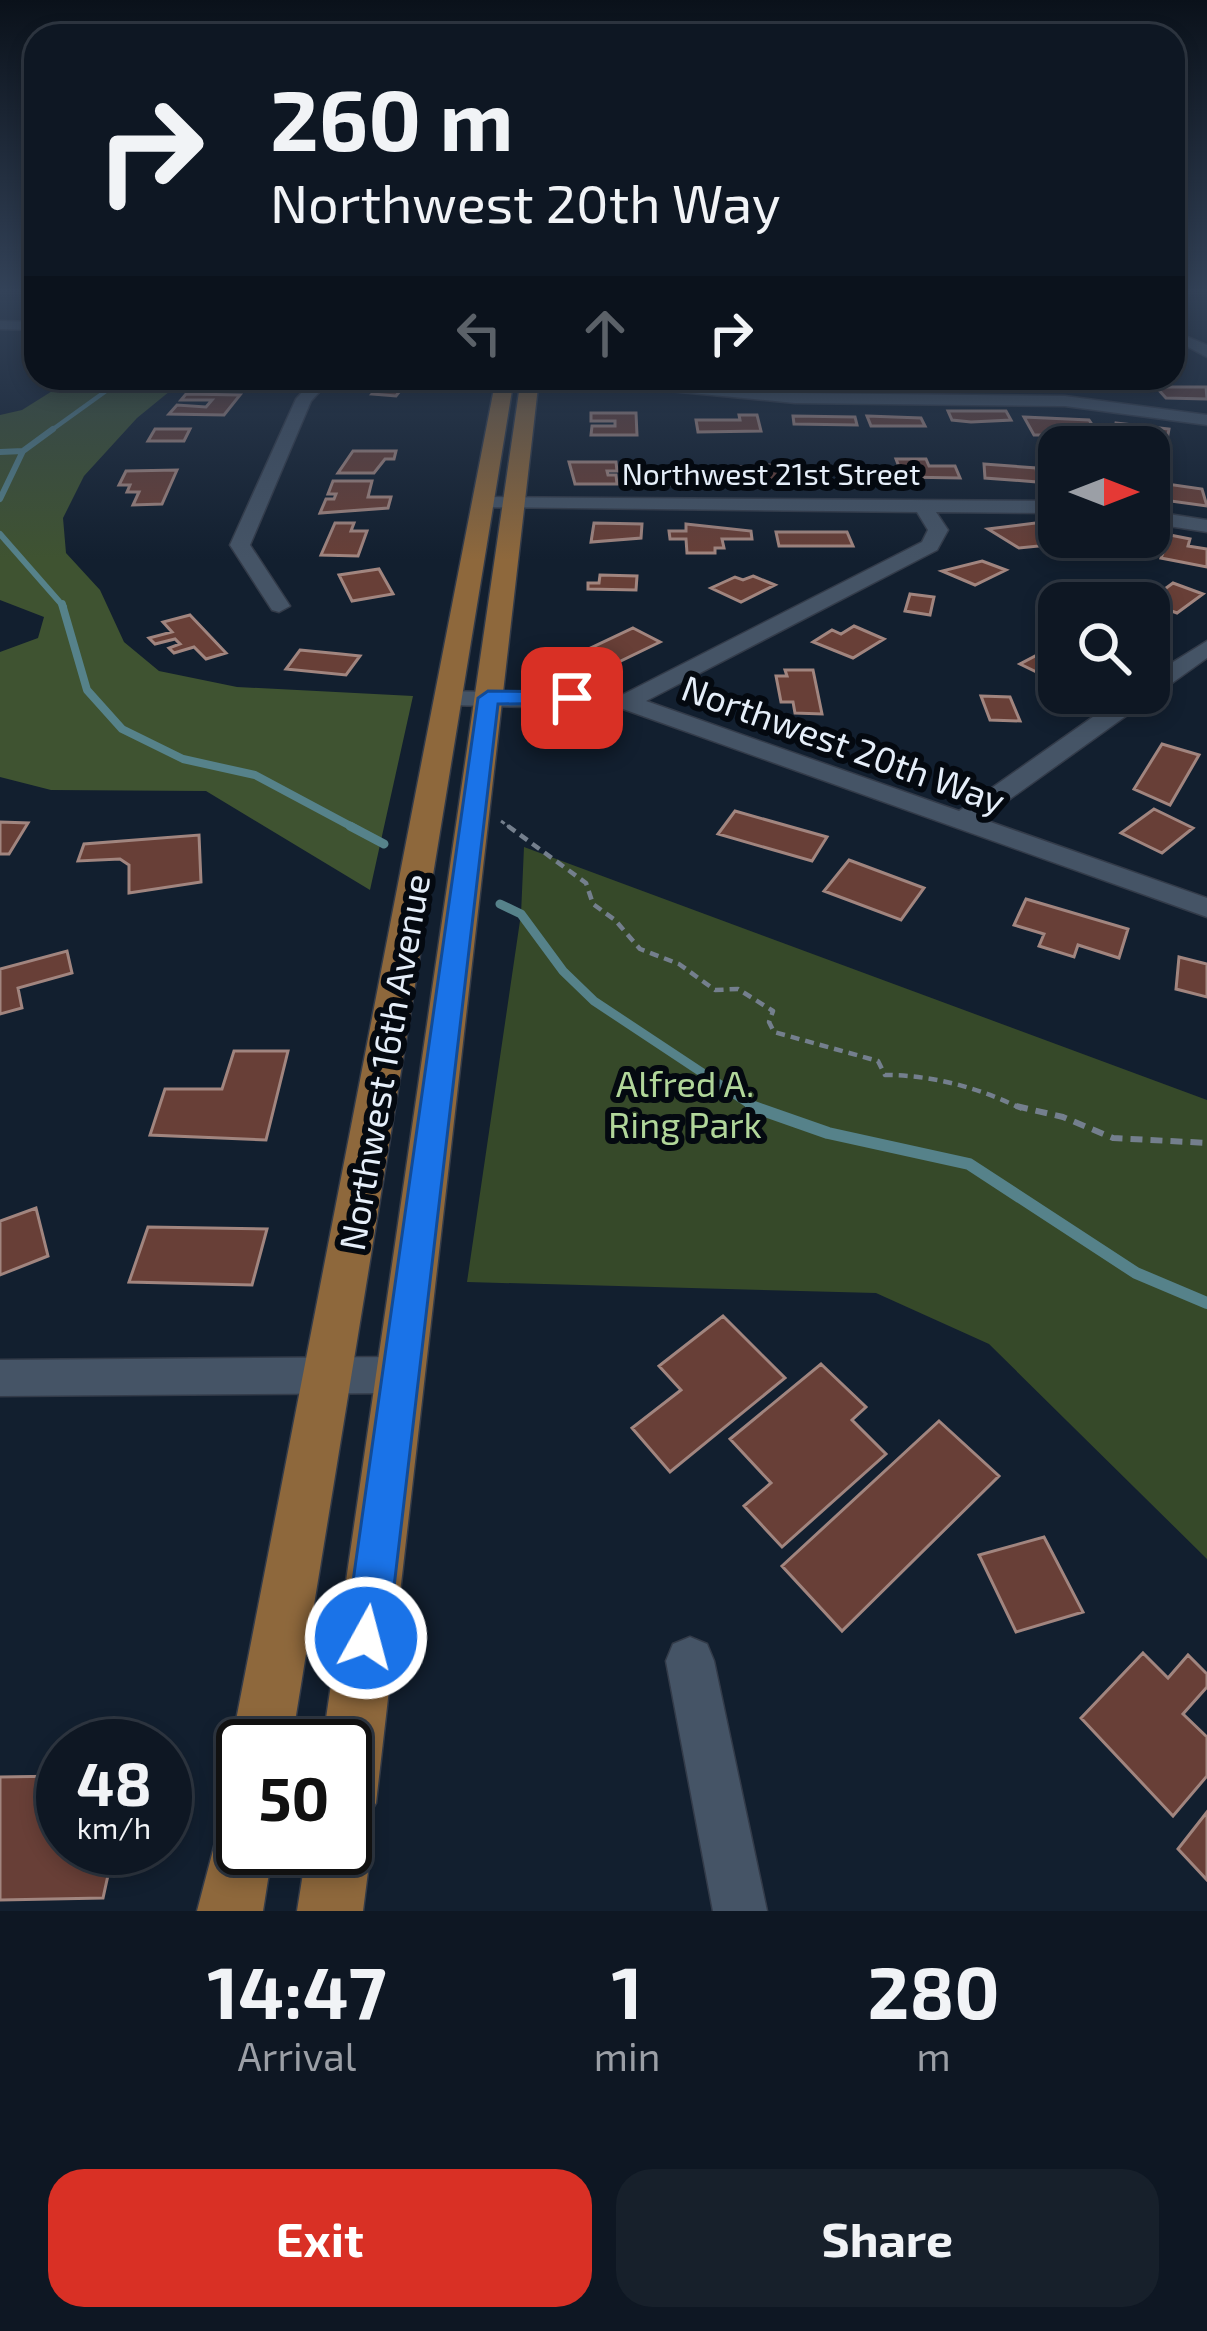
<!DOCTYPE html>
<html lang="en">
<head>
<meta charset="utf-8">
<style>
	:root { --surface:#0e1723; --page:#17202b; --text:#f1f3f6; --muted:#9b9fa6; --line:#2e3641; --accent:#d93025 }
	body { margin:0; font-family:"Exo 2",sans-serif; background:var(--page); color:var(--text); height:100vh; display:flex; flex-direction:column; font-size:45px; white-space:nowrap }
	* { box-sizing:border-box; margin:0 }
	p { font-size:39px; color:var(--muted) }
	.icon { flex:none; width:66px; height:66px; fill:none; stroke:currentColor; stroke-width:2; stroke-linecap:round; stroke-linejoin:round }
	.map { position:relative; height:1911px; overflow:hidden }
	.side { display:flex; flex-direction:column; background:var(--surface); flex:1 }
	.side>* { flex:none }
	.guide { position:absolute; left:24px; top:24px; width:1161px; height:366px; border-radius:36px; box-shadow:0 6px 18px #0003,0 0 0 3px var(--line); background:#0e1723; color:var(--text); overflow:hidden }
	.needle { width:78px; rotate:90deg }
	.fabs { position:absolute; left:1038px; top:426px; display:grid; gap:24px }
	.fabs a { display:grid; place-items:center; width:132px; height:132px; border-radius:24px; background:var(--surface); box-shadow:0 6px 18px #0003,0 0 0 3px var(--line); font-size:60px }
	.speed { position:absolute; left:36px; top:1719px; display:flex; gap:24px; font-size:60px; font-weight:700; text-align:center }
	.speed>* { display:grid; place-content:center; width:156px; height:156px; border-radius:50%; background:var(--surface); box-shadow:0 6px 18px #0003,0 0 0 3px var(--line); line-height:1 }
	.speed small { font-size:30px; font-weight:400 }
	.speed .limit { border:6px solid #111; border-radius:18px; background:#fff; color:#111 }
	.pin { position:absolute; display:grid; place-items:center; width:102px; height:102px; color:#fff; margin:-51px; border-radius:24px; box-shadow:0 6px 18px #0006 }
	.me { position:absolute; width:132px; margin:-66px; rotate:7deg; stroke-linejoin:round; filter:drop-shadow(0 0 9px #0008) }
	.turn { display:flex; align-items:center; gap:42px; height:252px; padding:0 48px; font-size:54px }
	.turn .icon { width:156px; height:156px; stroke-width:2.5 }
	.turn b { display:block; font-size:84px; line-height:102px }
	.lanes { display:flex; align-items:center; height:114px; padding:0 48px; background:#0003; justify-content:center; gap:60px; direction:ltr }
	.lanes .off { opacity:.35 }
	.eta { display:flex; justify-content:space-evenly; align-items:center; height:204px; text-align:center }
	.eta b { font-size:72px; font-weight:700; line-height:84px }
	.cta { display:flex; gap:24px; margin-top:auto; padding:24px 48px }
	.cta a { flex:1; height:138px; border-radius:36px; background:var(--accent); color:#fff; font-size:48px; font-weight:700; line-height:138px; text-align:center }
	.cta a+a { background:var(--page); color:var(--text) }
	.map>svg:first-child { display:block }
	.green { fill:#364929 }
	.forest { fill:#3f5331 }
	.lines { fill:none; stroke-linecap:round; stroke-linejoin:round }
	.stream-far4 { stroke:#56828a; stroke-width:4.5 }
	.stream-far3 { stroke:#56828a; stroke-width:6 }
	.stream-far2 { stroke:#56828a; stroke-width:8 }
	.stream-far1 { stroke:#56828a; stroke-width:9 }
	.stream { stroke:#56828a; stroke-width:12 }
	.building { fill:#683f37; stroke:#a1857f; stroke-width:3 }
	.minor-casing { stroke:#333b49; stroke-width:3 }
	.major-casing { stroke:#333b49; stroke-width:3 }
	.path-far2 { stroke:#747f8d; stroke-width:3; stroke-dasharray:4.5 3; stroke-linecap:butt }
	.path-far1 { stroke:#747f8d; stroke-width:4.5; stroke-dasharray:9 6; stroke-linecap:butt }
	.path { stroke:#747f8d; stroke-width:6; stroke-dasharray:12 8; stroke-linecap:butt }
	.minor { fill:#455466; fill-rule:evenodd }
	.major { fill:#8e683c; fill-rule:evenodd }
	.route { fill:#1a73e8; stroke:#114b97; stroke-width:3 }
	.labels { text-anchor:middle; dominant-baseline:central; stroke-width:12; stroke-linejoin:round; paint-order:stroke }
	.far-street-label { font-size:30px; fill:#e5eef9; stroke:#040910 }
	.street-label { font-size:36px; fill:#e5eef9; stroke:#040910 }
	.park-label { font-size:36px; fill:#b1d69a; stroke:#040910 }
</style>
</head>
<body>
<div class="map">
<svg width="1207" height="1911" viewBox="0 0 1207 1911">
	<rect width="100%" height="100%" fill="#121f2f"/>
	<path class="green" d="M524,847L1207,1100V1559L989,1344L876,1293L467,1282L521,914Z"/>
	<path class="forest" d="M73,378H186L137,418L84,476L63,518L66,553L100,590L124,642L159,671L237,687L413,696L370,890L206,791L51,790L0,777V652L38,638L44,617L0,600V415L22,410Z"/>
	<g class="lines">
		<path class="stream-far4" d="M49,432L124,378"/>
		<path class="stream-far3" d="M23,451L53,429
			M0,452L23,451L0,499
			M0,534L64,607"/>
		<path class="stream-far2" d="M62,604L87,690L122,729L183,759L255,775L356,829"/>
		<path class="stream-far1" d="M350,826L384,844
			M500,904L521,914L563,971L594,1001L757,1109"/>
		<path class="stream" d="M751,1106L828,1133L969,1164L1136,1273L1207,1303"/>
	</g>
	<path class="building" d="M384,380L408,381L396,396L372,394Z
		M1156,387H1206L1207,399L1166,398Z
		M186,394L240,395L224,415L169,414L177,405L206,407L212,400H181Z
		M948,411H1006L1011,420L971,422L952,420Z
		M591,413H636L637,435H591L592,426H615V421H591Z
		M739,415H757L761,431L698,432L696,420H740Z
		M793,416L855,417L857,425L794,424Z
		M867,416L921,418L925,426H871Z
		M1024,417L1089,420L1099,435H1034Z
		M1116,423L1169,429L1167,440L1114,433Z
		M155,429H190L184,441H148Z
		M353,451H396L394,459H385L374,473H338Z
		M896,459H926L929,466H955L960,478L903,477Z
		M569,462H616L617,471H607L608,475H616L617,484H575Z
		M984,464L1036,468L1038,482L985,478Z
		M771,465H790L794,480H726L724,468Z
		M641,469H705L706,478H682V485H655L654,475H641Z
		M177,470L162,504L133,505L139,492H127L130,485H119L126,471Z
		M333,481H372L368,497H391L388,508L320,513L326,499H334L336,494H328Z
		M1153,482L1202,489L1207,506L1149,498Z
		M1051,521L1059,526V537L1069,543L1019,548L988,529Z
		M335,523H354L351,531H367L358,556L321,555Z
		M594,523L642,524L641,538L591,542Z
		M686,524L751,531L752,539H722L724,548H715V553H687L686,539H670L669,531H686Z
		M776,532H847L853,546H779Z
		M1170,535L1190,539L1188,546L1207,549V567L1161,558Z
		M982,561L1006,570L975,585L942,571Z
		M379,569L393,594L352,601L339,575Z
		M600,575L637,576L636,590L588,589V583H599Z
		M753,576L775,585L741,602L711,588L735,577L743,580Z
		M1173,583L1203,594L1177,613L1147,602Z
		M910,594L934,597L930,615L905,611Z
		M190,615L226,653L206,659L194,647L174,653L169,648L180,644L175,639L155,644L149,638L172,632L163,622Z
		M854,626L884,639L853,658L813,642L832,630L841,634Z
		M633,628L660,642L602,670L576,655Z
		M300,650L341,654L360,656L346,675L286,669Z
		M1041,653L1059,661V673L1049,678L1020,664Z
		M785,670H813L822,714L795,713L793,702H781L776,676H787Z
		M981,696L1010,697L1020,721L990,720Z
		M1162,744L1199,755L1170,805L1134,789Z
		M1154,809L1193,828L1162,853L1121,833Z
		M735,811L827,837L812,861L718,834Z
		M0,822L28,823L9,854H0Z
		M199,835L201,882L129,893V865L120,859L78,861L84,844Z
		M849,860L924,888L901,920L824,891Z
		M1026,899L1128,929L1119,958L1078,945L1074,957L1039,946L1044,934L1014,925Z
		M67,951L72,973L18,988L22,1008L0,1014V969Z
		M1179,957L1207,964V997L1176,989Z
		M234,1051H288L266,1140L150,1135L165,1089H222Z
		M36,1208L48,1256L0,1275V1221Z
		M148,1227L267,1229L252,1285L129,1282Z
		M723,1316L785,1378L670,1472L632,1428L681,1390L659,1366Z
		M821,1364L866,1407L852,1420L886,1454L782,1547L744,1506L771,1483L730,1439Z
		M939,1421L999,1476L842,1631L782,1566Z
		M1044,1537L1083,1612L1016,1632L979,1555Z
		M1143,1653L1168,1678L1188,1655L1207,1674V1687L1183,1714L1207,1737V1776L1173,1816L1081,1718Z
		M63,1776V1848H114L103,1898L0,1900V1777Z
		M1207,1812V1880L1178,1849Z"/>
	<g class="lines">
		<g class="minor-casing">
			<path id="minor" d="M0,321L36,322V330L0,329Z
				M1173,331L1207,345V357L1173,339Z
				M315,378H332L311,401L250,545L290,606L279,612L272,610L230,545L296,399Z
				M578,378H635L795,393L1065,396L1207,415V425L1065,406L795,403L586,383Z
				M482,497L1059,501V513L936,512L948,530L937,550L646,701L959,811L1127,693H1149V677L1207,641V658L982,819L1207,898V917L623,709L447,705L435,698L447,691L622,695L922,542L928,530L917,512L475,507L473,503Z
				M1149,511L1207,520V532L1149,523Z
				M399,1357L413,1362L419,1375L413,1388L399,1393L0,1396V1360Z
				M690,1637L707,1644L714,1661L767,1911H713L666,1661L673,1644Z"/>
		</g>
		<g class="major-casing">
			<path id="major" d="M496,378H514L291,1746H243V1769L231,1746Z
				M521,378H539L376,1803L362,1827L371,1848L363,1911H297L307,1848H345V1746H322Z
				M243,1811V1848H273L263,1911H197L221,1820Z"/>
		</g>
		<path class="path-far2" d="M501,821L512,829"/>
		<path class="path-far1" d="M508,826L586,883L593,904L615,920L640,949L679,964L715,990L738,989L773,1011L769,1022L774,1032L878,1061L885,1075C933,1075 980,1088 1022,1109"/>
		<path class="path" d="M1016,1106L1063,1117L1113,1138L1207,1143"/>
		<use href="#minor" class="minor"/>
		<use href="#major" class="major"/>
	</g>
	<linearGradient id="sky" x2="0" y2="1"><stop stop-color="#0a111a"/><stop offset="0.52" stop-color="#334258"/><stop offset="1" stop-color="#334258" stop-opacity="0"/></linearGradient>
	<rect width="1207" height="560" fill="url(#sky)"/>
	<path class="route" d="M572,692L580,694V703L498,704L388,1638L382,1654L366,1660L351,1654L345,1638L478,698L488,691Z"/>
	<g class="labels">
		<g class="far-street-label">
			<text x="771" y="473">Northwest 21st Street</text>
		</g>
		<g class="street-label">
			<text transform="translate(844 743) rotate(20)">Northwest 20th Way</text>
			<text transform="translate(383 1062) rotate(-80)">Northwest 16th Avenue</text>
		</g>
		<g class="park-label">
			<text x="685" y="1082">Alfred A.<tspan x="685" dy="41">Ring Park</tspan></text>
		</g>
	</g>
</svg>
<div class="fabs">
<a><svg class="needle" viewBox="-14 -14 28 28"><path d="M0-13l5 13h-10z" fill="#e53935"/><path d="M0 13l5-13h-10z" fill="#9b9fa6"/></svg></a>
<a><svg class="icon" aria-label="search" viewBox="0 0 24 24"><circle cx="10" cy="10" r="6"/><path d="M15 15l6 6"/></svg></a>
</div>
<div class="speed"><div>48<small>km/h</small></div><div class="limit">50</div></div>
<div class="pin" style="left:572px;top:698px;background:#d93025"><svg class="icon" aria-label="arrive" viewBox="0 0 24 24"><path d="M6 21V4h12l-3 4 3 4H6"/></svg></div>
<svg class="me" style="left:366px;top:1638px" viewBox="-20 -20 40 40"><circle r="17" fill="#1a73e8" stroke="#fff" stroke-width="3"/><path d="M0-11L8 9 0 5-8 9z" fill="#fff"/></svg>
<div class="guide">
<div class="turn"><svg class="icon" aria-label="right" viewBox="0 0 24 24"><path d="M7 20v-9h11M14 6l5 5-5 5"/></svg><div><b>260 m</b>Northwest 20th Way</div></div>
<div class="lanes"><svg class="icon off" aria-label="left" viewBox="0 0 24 24"><path d="M17 20v-9H6M10 6l-5 5 5 5"/></svg><svg class="icon off" aria-label="ahead" viewBox="0 0 24 24"><path d="M12 20V5M6 11l6-6 6 6"/></svg><svg class="icon" aria-label="right" viewBox="0 0 24 24"><path d="M7 20v-9h11M14 6l5 5-5 5"/></svg></div>
</div>
</div>
<section class="side">
<div class="eta">
<div><b>14:47</b><p>Arrival</p></div>
<div><b>1</b><p>min</p></div>
<div><b>280</b><p>m</p></div>
</div>
<div class="cta"><a>Exit</a><a>Share</a></div>
</section>
</body>
</html>
